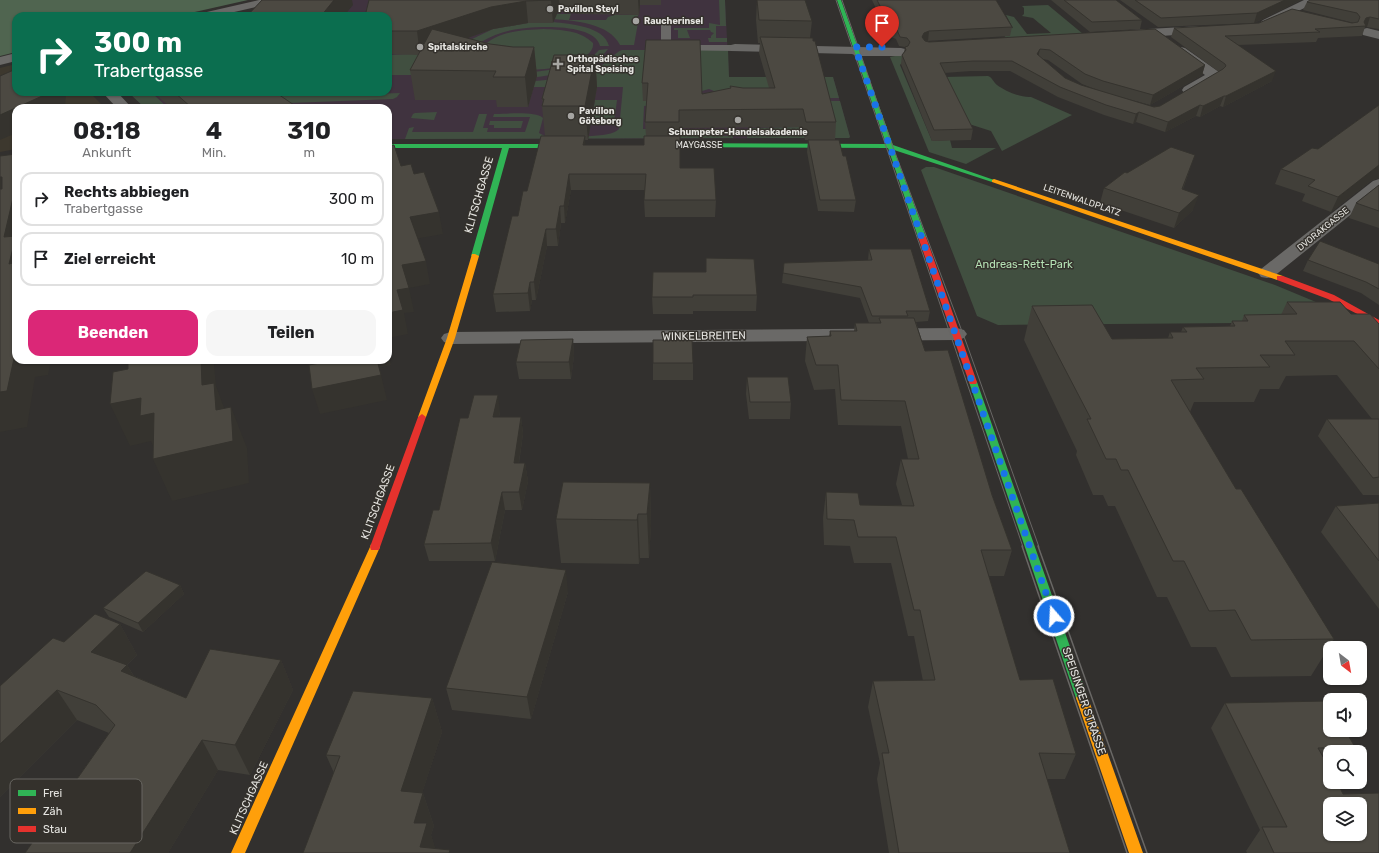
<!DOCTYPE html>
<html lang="de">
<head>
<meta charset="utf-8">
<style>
	:root { --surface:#fff; --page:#f6f6f6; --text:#202124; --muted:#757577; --line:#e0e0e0; --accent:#db2777 }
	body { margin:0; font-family:Rubik,sans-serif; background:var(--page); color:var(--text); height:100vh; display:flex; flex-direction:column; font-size:15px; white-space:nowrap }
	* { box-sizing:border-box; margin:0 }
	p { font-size:13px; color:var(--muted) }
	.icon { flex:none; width:22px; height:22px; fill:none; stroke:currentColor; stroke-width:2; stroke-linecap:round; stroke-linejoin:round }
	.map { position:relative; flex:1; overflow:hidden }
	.drawer { position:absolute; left:12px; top:104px; width:380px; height:260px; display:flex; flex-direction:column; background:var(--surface); border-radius:12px; box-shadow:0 1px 3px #0004 }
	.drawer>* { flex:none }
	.hud { position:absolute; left:12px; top:12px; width:380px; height:84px; border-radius:12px; box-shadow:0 1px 3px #0004; background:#0b6e4f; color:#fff; overflow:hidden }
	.needle { width:26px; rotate:149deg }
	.controls { position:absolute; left:1323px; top:641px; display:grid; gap:8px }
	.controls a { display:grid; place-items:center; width:44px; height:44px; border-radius:8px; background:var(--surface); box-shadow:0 1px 3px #0004; font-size:20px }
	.pin { position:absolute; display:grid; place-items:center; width:34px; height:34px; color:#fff; margin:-41px -17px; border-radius:50% 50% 50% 0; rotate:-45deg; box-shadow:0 0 4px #0007 }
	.pin .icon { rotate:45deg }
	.me { position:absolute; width:44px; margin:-22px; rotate:341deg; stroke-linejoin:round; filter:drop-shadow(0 0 3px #0008) }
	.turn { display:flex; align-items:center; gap:14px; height:84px; padding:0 16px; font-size:18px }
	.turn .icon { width:52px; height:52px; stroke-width:2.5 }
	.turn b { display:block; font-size:28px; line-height:34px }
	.eta { display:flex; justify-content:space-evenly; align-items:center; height:68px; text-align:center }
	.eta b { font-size:24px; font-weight:700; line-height:28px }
	.primary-button { display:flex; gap:8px; margin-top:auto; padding:8px 16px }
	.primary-button a { flex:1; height:46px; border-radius:12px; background:var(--accent); color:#fff; font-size:16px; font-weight:700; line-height:46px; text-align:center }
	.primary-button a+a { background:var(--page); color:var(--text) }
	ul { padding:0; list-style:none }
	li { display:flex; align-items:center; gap:12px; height:54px; margin:0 8px 6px; padding:0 8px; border:2px solid var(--line); border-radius:12px }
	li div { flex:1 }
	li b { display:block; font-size:15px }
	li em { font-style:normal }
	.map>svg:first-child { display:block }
	.built { fill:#3d382e }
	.medical { fill:#40333f }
	.green { fill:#414f40 }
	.forest { fill:#506550 }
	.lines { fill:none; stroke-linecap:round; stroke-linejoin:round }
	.lane { fill:#6a6967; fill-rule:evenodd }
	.street { fill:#6a6967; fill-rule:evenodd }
	.fast { fill:#30b455; fill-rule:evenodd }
	.slow { fill:#ff9f0a; fill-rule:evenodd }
	.jam { fill:#e5322d; fill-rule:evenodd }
	.tram-far1 { stroke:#696765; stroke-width:1 }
	.tram { stroke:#696765; stroke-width:1.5 }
	.wall { fill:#413f39; fill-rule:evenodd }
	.shaded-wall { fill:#35332e }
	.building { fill:#4c4942; stroke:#35332e; fill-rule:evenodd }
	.route { stroke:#1a73e8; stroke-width:7; stroke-dasharray:0 12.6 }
	.poi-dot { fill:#a6a5a2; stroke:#34312c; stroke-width:1.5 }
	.labels { text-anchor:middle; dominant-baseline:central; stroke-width:3; stroke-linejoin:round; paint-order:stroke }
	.far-poi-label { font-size:9px; font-weight:bold; fill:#e5e4e0; stroke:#34312c; text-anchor:start }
	.far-street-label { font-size:9px; fill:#e5e4e0; stroke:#34312c }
	.street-label { font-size:11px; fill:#e5e4e0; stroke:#34312c }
	.park-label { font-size:11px; fill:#b5e2b5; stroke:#34312c }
	.key { fill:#34312c; stroke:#696762; stroke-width:1 }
	.key-label { font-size:11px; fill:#e5e4e0 }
</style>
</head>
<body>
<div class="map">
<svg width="1379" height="853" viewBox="0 0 1379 853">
	<rect width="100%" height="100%" fill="#32302e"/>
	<path class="built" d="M16,64V92H89L105,108H16V149L0,152V68Z"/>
	<path class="medical" d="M305,0H725L729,77H833L850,137L847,138L388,139V108H145L128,92H388V16H232Z"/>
	<path class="green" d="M719,0H725L726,26H716V38H727V42H709L708,38H711V36L714,33L711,32L710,30H687L690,38H678V30H674V28H709V23L720,25Z
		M1048,5L1083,34L1006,38L999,29L1013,28L1006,15L1014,17L1027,34L1051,33L1033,18L1022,16L1024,14V8L1022,6Z
		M557,14H571L569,20H606L608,17L614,15H638L637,19L633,20V23H638L634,45H620C609,23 575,21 554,19L555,15Z
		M553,22C570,24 604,26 609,46H600C595,22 530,26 512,30C501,32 491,36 481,42L470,40L493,29L528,23Z
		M544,29C561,30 580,30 593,43C596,62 545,72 531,69C517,66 496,54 482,48C496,31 523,30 544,29Z
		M608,49C594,68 559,74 537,77L534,72L564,68L589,60L599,50Z
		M622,50H728L729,77H833L839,98H813L773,91L719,93L709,89L702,91L698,90L673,105L644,106L643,129H714V136H733V138L405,139L409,128L414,127L412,132H473L479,114H487L483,128H488L487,132H525L530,117H493L494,114H496C508,114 535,111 543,118L539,133L545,136C560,135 609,140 619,129L623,87H533L535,81C558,79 582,75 602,65C610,61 615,52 622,50Z
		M412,54H421L476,75H388V55Z
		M895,56H903L904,60L900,65L932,141L950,140L952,148H996L966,164L929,152L890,57Z
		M988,76C993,78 993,82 997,85C1005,91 1021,98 1031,97L1072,115L1002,151L991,131L969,124L944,77Z
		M128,92H151L168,108H145Z
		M229,92H374L373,94L400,93L397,97L393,99L290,103Z
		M595,100H617L614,123L599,122L591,124Z
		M829,101H840L850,137L849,138H747V136L750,135V128L808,127Z
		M437,112L434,120L411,118L413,114L415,113Z
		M490,121H523L521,128H494V125H489Z
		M926,167H934L1275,285L1340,312L1347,322L998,325L977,316L921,170Z"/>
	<path class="forest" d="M0,0H248L177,16H16V52L0,56Z"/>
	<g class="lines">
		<path class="lane" d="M666,19L671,22V45H735L740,48L735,51L663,50L661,48V22Z"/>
		<path class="street" d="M259,0H280L278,2L217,16H196L198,14Z
			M1304,0H1319L1317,2L1271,24H1263L1261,22L1263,20Z
			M1202,26L1206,27L1208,30L1206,33L1130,38L1126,37L1124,34L1126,31L1130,30Z
			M1367,28L1379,31V39L1363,35L1361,32L1363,29Z
			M735,44L901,48L905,49L907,52L905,55L901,56H857L852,54L731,51L729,48L731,45Z
			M1181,47L1185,48L1219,72L1221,75L1219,78L1194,93H1184L1182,90L1184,87L1205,75L1177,54L1175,51L1177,48Z
			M16,53V61L0,65V57Z
			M102,92H117L132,108H117Z
			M1379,179V192L1273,277L1267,278L1261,277L1258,273L1261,269L1373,181Z
			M957,328L964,330L967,334L964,338L957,340L451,344L444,342L441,338L444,334L451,332Z"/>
		<path class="fast" d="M837,0H841L893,145L997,181L992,182L894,150L926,237L922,239L918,237L888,148L649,147L646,145L649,143L886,144Z
			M388,144H569L572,146L569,148H509L479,256L475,258L471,256L502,148H388Z
			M973,379L977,382L1088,698L1086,702L1082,703L1078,702L1076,698L969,382Z"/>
		<path class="slow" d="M994,179L1283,276L1284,278L1280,280H1277L992,182V180Z
			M472,254H475L479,256L455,338L426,417L422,420L419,419L418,417L447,338Z
			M375,543L379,544L380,547L245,853H231L370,547L371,544Z
			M1082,693L1086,694L1088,698L1143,853H1129L1076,698L1078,694Z"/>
		<path class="jam" d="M922,235L926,237L977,382L976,384H970L969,382L918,237Z
			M1277,276H1283L1334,295L1379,320V325L1328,299L1277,280Z
			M422,414L426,417L380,547L379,550H371L370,547L418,417Z"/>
		<path class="tram-far1" d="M836,0L1023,547
			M842,0L890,139L966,342L1039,547"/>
		<path class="tram" d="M1022,546L1127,853
			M1038,546L1147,853"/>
	</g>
	<path class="wall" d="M369,0H661V5H640L639,15L579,14L560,7L553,23H528L493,29L467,38L490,44L513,47H534L537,76L528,107H497L496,100H415L410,70L419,55L388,54V16Z
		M757,0L812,21L810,38L836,122L835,140L856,200L854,212L818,211L807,152L808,140H805L802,127L680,128V168L716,200L715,217H645L644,200L645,190H571L565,223H561L558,246H547L536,300H532L530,311L496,312L493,294L518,216L527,191L545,136L542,106L543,103L542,99L595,55L597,87L588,140H585V145H644L646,136L645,122L647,101H643L642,83L646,40L702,94L743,88H769L759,53L760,43H758L756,20Z
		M872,0H996L1012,27L1010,36L926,41L929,42L1155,29L1205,65L1202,75L1150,105L1110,94L1154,107L1160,106L1219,72L1171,37L1174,28L1352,23H1354L1303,10L1307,2L1379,0V29L1367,27H1365L1362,36L1318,38L1316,42L1238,45L1272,81L1223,107L1220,106L1200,117L1196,116L1165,132L1136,122L1133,124L1104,115L1058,97L1010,71H971L944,73L973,129L971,140L932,141L901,64L902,55L904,52L905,47L899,46L896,39L889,36ZM1043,59L1048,60L1082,84L1100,91L1081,85L1065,78Z
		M1051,0H1116L1142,20L1140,29L1090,32Z
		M1120,0H1301L1254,23L1158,27Z
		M153,92H275L295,108H171Z
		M1379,105V178L1372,180L1331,212L1302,201L1305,194L1275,184L1281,169L1318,149Z
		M1190,169L1183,189L1193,210L1174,228L1100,203L1104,188L1127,173Z
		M1379,185V228L1349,218L1356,203Z
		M869,249L930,311L928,321L916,322L925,351L992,495L1012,550L1004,576H988L1020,680L1076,754L1065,779H1047L1070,853H889L877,779L880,763L868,707L873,681H923L914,636H908L891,563H854L850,546L824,545L823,518L826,492L860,505H902L896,484L901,459H908L901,426L838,425L835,389L814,390L805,361L807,337L829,336L830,331H854L855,323H869L860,298L782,283L784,263L868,260Z
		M706,258L757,295L756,311H693V314H653L652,297L706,272Z
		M1308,260L1379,264V305L1361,293L1303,271Z
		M1287,302L1351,314L1379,324V495H1363L1318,436L1327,419H1372L1337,375L1286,376L1279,389H1260L1254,402H1194L1190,412L1236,489L1334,639L1311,676L1231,677L1216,647H1191L1167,597H1157L1115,506H1108L1103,495H1093L1076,455L1077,451L1024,340L1032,306L1112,339L1168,338L1170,332H1181L1183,327L1230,326L1232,321H1242L1244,315H1281Z
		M573,339L574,356L571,379H519L516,362Z
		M653,363H693V380H653Z
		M747,377L791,402L790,419H749L746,394Z
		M500,412L499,417H521L523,434L519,463H525L528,481L522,510H505L495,561H429L424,544L439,510L468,418Z
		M650,483L651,526L649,558H640L639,564L561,563L556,519Z
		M1379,503V609L1321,532L1336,506Z
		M180,585L184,594L143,632L109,617L103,608Z
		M568,592L531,719L452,710L446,688Z
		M120,624L137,655L127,665L134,676L186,698L281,660L293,690L250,775L218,770L168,853H25L109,733L77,720L0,797V686L64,642Z
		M432,698L442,732L422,793H423L434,826L431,835L435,849L303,853L334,773L326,755Z
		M1225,703L1355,747L1352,752H1330V782L1343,794L1379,853H1247L1246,851L1260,830L1211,728Z"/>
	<path class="shaded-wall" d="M334,0H352L353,5L344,16H321Z
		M551,0H559L560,7L553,23Z
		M638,0H640V5L639,15Z
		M1285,0H1301L1254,23L1257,13Z
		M526,1L528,23L493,29L420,55L417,31L491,7Z
		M1370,17L1367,27H1365L1364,22L1366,18Z
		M929,31L928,41L923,42L922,37L924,33Z
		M534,47L537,76L528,107L525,77Z
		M1040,49L1038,58L1037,54Z
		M595,55L597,87L588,140L585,106Z
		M1205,65L1202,75L1150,105L1153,95Z
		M1276,71L1272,81L1223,107L1226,96Z
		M51,92H66L65,108H16V133L0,140V115Z
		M1224,96L1220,106L1200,117L1203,106Z
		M1200,105L1196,116L1165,132L1168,122Z
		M1139,112L1136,122L1133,124L1136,114Z
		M585,136L586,152L583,145Z
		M1379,165V178L1372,180L1331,212L1338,197Z
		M569,174L571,190L565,223L564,206Z
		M0,177H2L16,185V277L9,264L0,211Z
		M1199,195L1193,210L1174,228L1179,213Z
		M560,206L561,223L558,246L556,229Z
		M439,212L443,234L415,239L410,217Z
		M546,229L547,246L536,300L534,282Z
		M426,261L430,284L409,288L414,312L404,313L408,334L388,338V313L397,290L402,265Z
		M530,282L532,300L530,311L528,293Z
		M16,288V307L13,302Z
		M573,339L574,356L571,379L569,362Z
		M16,349V360H51L48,375L35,377L27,427L0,432V392Z
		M388,351L391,365L379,368L377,360H388Z
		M201,360H213L214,364L216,386L230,424L231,407L247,448L249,483L172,501L153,459L158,458L151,441L130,446L110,404L202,385Z
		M381,375L387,400L320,414L312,389Z
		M498,395L500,412L495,434L493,417Z
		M521,417L523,434L516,481L514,463Z
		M525,463L528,481L522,510L519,492Z
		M650,483L651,526L649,558L647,514Z
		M502,492L505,510L495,561L491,543Z
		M638,514L640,558L639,564L637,520Z
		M566,570L568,592L531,719L527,697Z
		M180,585L184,594L143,632L138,623Z
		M120,624L137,655L109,682L91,652Z
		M281,660L293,690L250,775L235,745Z
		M127,665L145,695L121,671Z
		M57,690L77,720L0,797V744Z
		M432,698L442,732L412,824L401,791Z
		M202,740L218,770L168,853H130Z
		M423,793L434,826L431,835L437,853H422L414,823Z"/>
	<path class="building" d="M262,0H334L321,16H247Z
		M369,0H551L526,1L491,7L417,31H388V16H365Z
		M757,0H805L812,21L759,20Z
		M877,0H996L1012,27L929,31L924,33L922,37L925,41L929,42L1155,29L1205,65L1153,95L1103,81L1085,74L1050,50L1040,49L1037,54L1065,78L1081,85L1154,107L1160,106L1223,69L1226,66L1225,64L1174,28L1259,23L1292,9L1352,23L1358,22L1360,17L1357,13L1307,2L1310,0H1379V19L1370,17L1366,18L1364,22L1366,26L1315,29L1320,32L1225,36L1276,71L1226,96H1224L1203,106L1200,105L1168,122L1139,112L1136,114L1106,105L1060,87L1012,61H973L940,63L973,129L934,130L902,55L906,50L905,47L908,46L910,42L907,38L900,37L897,30L890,26Z
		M1064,0H1116L1142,20L1092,22Z
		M1135,0H1285L1257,13L1161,18Z
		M432,29L490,44L513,47H534L525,77H493L496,71L410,70Z
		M760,37L813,38V41H815L836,122H806L803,109L679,110V122H645L648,83H642L646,40H700L702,94L731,88L730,86L743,88H775Z
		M554,55H595L585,106H542L544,99H542Z
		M16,69V92H51L0,115V76Z
		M174,92H275L294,105L291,106L293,108H192Z
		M1379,105V165L1338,197L1308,186L1315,180L1281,169L1312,148L1318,149Z
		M541,136H585L583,145H644V136H680V168H714L716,200H644L646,174H569L564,206H560L556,229H546L534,282H530L528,293L493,294L512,216H518L523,191H527Z
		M808,140H839L843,156H846L856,200H820Z
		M394,145L401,166L411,164L414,174L424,172L439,212L410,217L426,261L402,265L409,288L397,290L403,310L388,313V146Z
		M1171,147L1195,155L1182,189L1199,195L1179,213L1104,188L1125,172L1127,173Z
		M16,154V185L4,237L16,236L9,264L16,262V288L13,302L16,301V349L7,391L0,392V189H2V177H0V156Z
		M1379,185V211L1356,203Z
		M1320,241L1379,264V289L1366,282L1308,260Z
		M869,249H911L930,311H906L908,316H872L861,287L783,273L784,263L872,260Z
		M706,258L754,259L757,295H693V297H652L653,272H706Z
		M1287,302H1340L1351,314H1370L1379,324V369L1354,341H1285L1295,355H1260L1270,367L1196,368L1204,379L1171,380L1236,489H1241L1334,639L1251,640L1235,610L1209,611L1184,561H1173L1128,470H1121L1116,459H1106L1087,419H1091L1032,306L1092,305L1112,339L1173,338L1170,332H1187L1183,327L1235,326L1232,321H1248L1244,315L1297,314Z
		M879,318H914L925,351L948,350L992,495L1012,550H981L1020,680L1053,679L1076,754L1039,753L1070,853H899L882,753H889L873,681L935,680L920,610H914L896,537H858L854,520L827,519L826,492L858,493L860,505L914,506L901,459H919L905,401L841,400L838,365H816L807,337L831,336L830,331H857L855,323H881Z
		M573,339L569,362H516L521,340Z
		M653,340H692L693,363H653Z
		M128,360H201L202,385L214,383L216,410L231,407L233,441L153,459L154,413L140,416L141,398L110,404L113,372L128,369Z
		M320,360H377L381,375L312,389L309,365L320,363Z
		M747,377H788L791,402H750Z
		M474,395H498L493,417H521L514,463H525L519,492H502L491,543L424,544L433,510H439L460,418H468Z
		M1327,419H1379V477L1373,478Z
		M563,482L650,483L647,514H638L637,520L556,519Z
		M1379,503V561L1336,506Z
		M492,562L566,570L527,697L446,688Z
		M146,571L180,585L138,623L103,608Z
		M95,614L120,624L91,652L127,665L121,671L186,698L210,649L281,660L235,745L202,740L130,853H25L115,725L96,705L57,690L0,744V686L53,638L64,642Z
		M353,691L432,698L401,791L423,793L414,823H427L420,847L450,850L449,853H303L340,756L326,755Z
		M1328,701L1330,704V730H1345L1355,747L1318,748L1330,769V782H1337L1343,794L1379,793V853H1274L1262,827H1287L1225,703ZM1330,804H1360V834H1330Z"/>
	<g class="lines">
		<path class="route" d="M882,47H855L1054,616"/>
	</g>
	<g class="poi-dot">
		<circle cx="550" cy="9" r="4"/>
		<circle cx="636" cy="21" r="4"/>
		<circle cx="420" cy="47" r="4"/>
		<path d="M556 58h4v4h4v4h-4v4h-4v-4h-4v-4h4z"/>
		<circle cx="571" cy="116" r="4"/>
		<circle cx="738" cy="120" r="4"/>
	</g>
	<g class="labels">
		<g class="far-poi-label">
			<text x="558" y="9">Pavillon Steyl</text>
			<text x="644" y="21">Raucherinsel</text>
			<text x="428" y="47">Spitalskirche</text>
			<text x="567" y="59">Orthopädisches<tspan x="567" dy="10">Spital Speising</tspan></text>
			<text x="579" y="111">Pavillon<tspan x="579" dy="10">Göteborg</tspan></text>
			<text x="738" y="132" text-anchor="middle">Schumpeter-Handelsakademie</text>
		</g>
		<g class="far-street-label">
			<text x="699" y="145">MAYGASSE</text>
			<text transform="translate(1082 200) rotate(19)">LEITENWALDPLATZ</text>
			<text transform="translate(1323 229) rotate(-39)">DVORAKGASSE</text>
		</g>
		<g class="street-label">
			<text transform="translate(479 195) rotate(-74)">KLITSCHGASSE</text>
			<text transform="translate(704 336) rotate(-1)">WINKELBREITEN</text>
			<text transform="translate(378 502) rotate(-70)">KLITSCHGASSE</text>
			<text transform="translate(1084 701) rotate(71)">SPEISINGER STRASSE</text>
			<text transform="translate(249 798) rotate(-66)">KLITSCHGASSE</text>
		</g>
		<g class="park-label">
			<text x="1024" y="264">Andreas-Rett-Park</text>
		</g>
	</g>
	<rect x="10" y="779" width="132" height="64" rx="6" class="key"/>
	<rect x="18" y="790" width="18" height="6" fill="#30b455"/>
	<rect x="18" y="808" width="18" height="6" fill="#ff9f0a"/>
	<rect x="18" y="826" width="18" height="6" fill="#e5322d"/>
	<g class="key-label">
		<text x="43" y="797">Frei</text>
		<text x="43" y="815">Zäh</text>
		<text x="43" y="833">Stau</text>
	</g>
</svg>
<div class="controls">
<a><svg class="needle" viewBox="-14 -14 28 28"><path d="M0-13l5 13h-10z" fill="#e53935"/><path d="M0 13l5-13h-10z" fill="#757577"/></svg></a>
<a><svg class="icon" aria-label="sound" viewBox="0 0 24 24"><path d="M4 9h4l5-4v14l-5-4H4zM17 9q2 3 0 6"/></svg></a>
<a><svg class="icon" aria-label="search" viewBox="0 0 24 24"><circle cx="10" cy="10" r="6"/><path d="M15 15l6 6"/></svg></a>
<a><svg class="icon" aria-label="layers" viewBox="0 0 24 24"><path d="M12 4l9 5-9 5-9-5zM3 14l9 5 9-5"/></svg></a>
</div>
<div class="pin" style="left:882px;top:47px;background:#d93025"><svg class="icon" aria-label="arrive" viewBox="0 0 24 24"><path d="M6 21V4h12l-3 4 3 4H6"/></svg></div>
<svg class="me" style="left:1054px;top:616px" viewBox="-20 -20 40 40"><circle r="17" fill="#1a73e8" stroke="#fff" stroke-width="3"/><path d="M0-11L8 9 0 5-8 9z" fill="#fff"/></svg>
<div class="hud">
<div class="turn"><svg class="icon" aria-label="right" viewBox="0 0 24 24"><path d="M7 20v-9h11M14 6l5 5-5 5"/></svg><div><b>300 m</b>Trabertgasse</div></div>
</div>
<section class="drawer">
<div class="eta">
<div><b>08:18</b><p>Ankunft</p></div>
<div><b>4</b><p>Min.</p></div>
<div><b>310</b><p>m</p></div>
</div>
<ul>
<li><svg class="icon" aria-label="right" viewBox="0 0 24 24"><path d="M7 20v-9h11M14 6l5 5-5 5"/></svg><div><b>Rechts abbiegen</b><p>Trabertgasse</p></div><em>300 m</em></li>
<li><svg class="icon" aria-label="arrive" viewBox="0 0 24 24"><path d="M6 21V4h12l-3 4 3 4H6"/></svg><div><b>Ziel erreicht</b></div><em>10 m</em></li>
</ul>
<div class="primary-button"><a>Beenden</a><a>Teilen</a></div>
</section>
</div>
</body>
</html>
